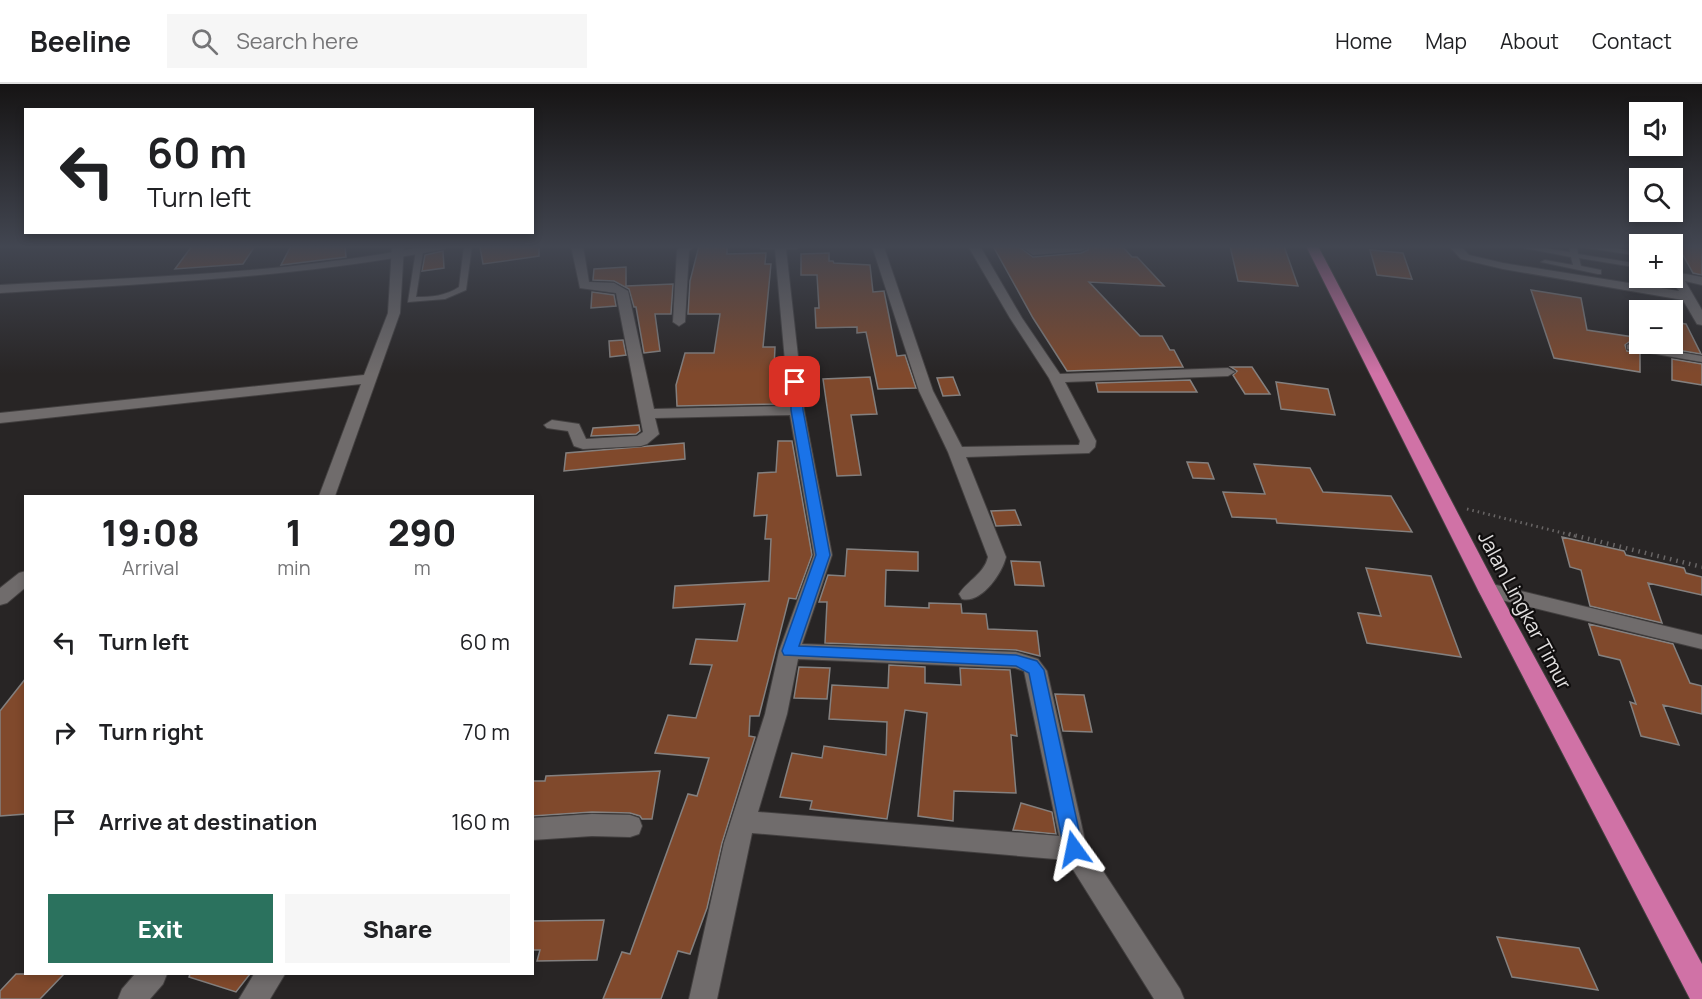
<!DOCTYPE html>
<html lang="en">
<head>
<meta charset="utf-8">
<style>
	:root { --surface:#fff; --page:#f6f6f6; --text:#202124; --muted:#757577; --line:#e0e0e0; --accent:#2b725e }
	body { margin:0; font-family:Manrope,sans-serif; background:var(--page); color:var(--text); height:100vh; display:flex; flex-direction:column; font-size:22px; white-space:nowrap }
	* { box-sizing:border-box; margin:0 }
	p { font-size:20px; color:var(--muted) }
	.icon { flex:none; width:33px; height:33px; fill:none; stroke:currentColor; stroke-width:2; stroke-linecap:round; stroke-linejoin:round }
	.map { position:relative; flex:1; overflow:hidden }
	.sheet { position:absolute; left:24px; top:411px; width:510px; height:480px; display:flex; flex-direction:column; background:var(--surface); border-radius:0px; box-shadow:0 3px 9px #0003 }
	.sheet>* { flex:none }
	.top-card { position:absolute; left:24px; top:24px; width:510px; height:126px; border-radius:0px; box-shadow:0 3px 9px #0003; background:#fff; color:var(--text); overflow:hidden }
	.fabs { position:absolute; left:1629px; top:18px; display:grid; gap:12px }
	.fabs a { display:grid; place-items:center; width:54px; height:54px; border-radius:0px; background:var(--surface); box-shadow:0 3px 9px #0003; font-size:30px }
	.pin { position:absolute; display:grid; place-items:center; width:51px; height:51px; color:#fff; margin:-26px; border-radius:12px; box-shadow:0 3px 9px #0006 }
	.me { position:absolute; width:66px; margin:-33px; rotate:348deg; stroke-linejoin:round; filter:drop-shadow(0 0 4px #0008) }
	.turn { display:flex; align-items:center; gap:21px; height:126px; padding:0 24px; font-size:27px }
	.turn .icon { width:78px; height:78px; stroke-width:2.5 }
	.turn b { display:block; font-size:42px; line-height:51px }
	.eta { display:flex; justify-content:space-evenly; align-items:center; height:102px; text-align:center }
	.eta b { font-size:36px; font-weight:800; line-height:42px }
	.cta { display:flex; gap:12px; margin-top:auto; padding:12px 24px }
	.cta a { flex:1; height:69px; border-radius:0px; background:var(--accent); color:#fff; font-size:24px; font-weight:800; line-height:69px; text-align:center }
	.cta a+a { background:var(--page); color:var(--text) }
	ul { padding:0; list-style:none }
	li { display:flex; align-items:center; gap:18px; height:90px; padding:0 24px }
	li div { flex:1 }
	li b { display:block; font-size:22px }
	li em { font-style:normal }
	header { display:flex; align-items:center; gap:36px; box-sizing:border-box; height:84px; padding:0 30px; background:var(--surface); border-bottom:2px solid var(--line) }
	header strong { font-size:28px }
	nav { display:flex; gap:33px; margin-inline-start:auto; font-size:21px }
	.search { width:420px; height:54px; background:var(--page); display:flex; align-items:center; gap:15px; box-sizing:border-box; padding:0 21px; border-radius:0px; color:var(--muted); font-size:22px }
	.map>svg:first-child { display:block }
	.building { fill:#80492c; stroke:#84807f; stroke-width:1.5 }
	.lines { fill:none; stroke-linecap:round; stroke-linejoin:round }
	.lane-casing { stroke:#434040; stroke-width:2 }
	.street-casing { stroke:#434040; stroke-width:2 }
	.secondary-casing { stroke:#434040; stroke-width:2 }
	.highway-casing { stroke:#434040; stroke-width:2 }
	.path-far1 { stroke:#696666; stroke-width:3; stroke-dasharray:1.5 4; stroke-linecap:butt }
	.path { stroke:#696666; stroke-width:4.5; stroke-dasharray:1.5 5; stroke-linecap:butt }
	.lane { fill:#706c6c; fill-rule:evenodd }
	.street { fill:#706c6c; fill-rule:evenodd }
	.secondary { fill:#706c6c; fill-rule:evenodd }
	.highway { fill:#d072a6; fill-rule:evenodd }
	.route { fill:#1a73e8; stroke:#114b97; stroke-width:1.5 }
	.labels { text-anchor:middle; dominant-baseline:central; stroke-width:4.5; stroke-linejoin:round; paint-order:stroke }
	.street-label { font-size:20px; fill:#e2e0e0; stroke:#100e0e }
</style>
</head>
<body>
<header>
<strong>Beeline</strong>
<div class="search"><svg class="icon" aria-label="search" viewBox="0 0 24 24"><circle cx="10" cy="10" r="6"/><path d="M15 15l6 6"/></svg>Search here</div>
<nav><a>Home</a><a>Map</a><a>About</a><a>Contact</a></nav>
</header>
<div class="map">
<svg width="1702" height="915" viewBox="0 0 1702 915">
	<rect width="100%" height="100%" fill="#282525"/>
	<path class="building" d="M192,162H255L243,180L175,185Z
		M291,162H345L346,173L281,181Z
		M488,162H539V172L483,180L480,163Z
		M699,162H727V170L766,169L765,180H771L763,263H775L774,285L781,320L677,322L676,301L685,269H714L720,230H688L690,197Z
		M993,162H1018L1033,173L1081,169L1088,166V162H1122L1132,173H1137L1164,202L1089,198L1140,252H1162L1170,266H1174L1183,283L1067,287L1033,234Z
		M1230,162H1284L1298,202L1238,197Z
		M1678,162H1702V191L1693,189Z
		M1370,166L1403,169L1412,195L1377,191Z
		M443,167L444,184L422,187L425,171Z
		M829,169V177H833L834,179L870,181L873,208L884,207L897,272L905,271L916,304L878,305L866,248L857,249V243L816,244L815,224H819L817,191H801V170Z
		M626,183V202L673,200L671,230H655L660,267L644,269L636,223H634L629,205L614,197L593,196L594,185Z
		M1531,206L1581,214L1587,246L1640,254V259L1629,258L1625,261L1627,267L1640,269V288L1554,274Z
		M592,208L614,211L616,222L591,224Z
		M1672,238L1686,240L1701,270L1672,265Z
		M623,256L626,271L610,273L609,257Z
		M1672,275L1702,280V301L1672,296Z
		M1231,283H1252L1270,310H1245L1233,291L1237,287Z
		M870,293L877,330L851,331L861,391L837,392L823,295Z
		M953,293L960,311L943,312L937,294Z
		M1190,296L1197,308H1098L1096,299Z
		M1276,298L1328,305L1335,331L1281,325Z
		M639,341L640,347L636,350L591,352L593,344Z
		M778,357H792L812,471L796,515L789,514L759,632H750L749,652L755,653L722,759L707,824L690,870L678,867L661,915H603L622,868L630,870L688,710L697,712L709,674L655,669L668,631L696,634L712,581L690,580L696,555L737,557L745,520L673,524L675,502L769,497L771,455H765L767,431L754,432L758,389L776,388Z
		M684,359L685,375L564,387L566,369Z
		M1187,378L1208,379L1214,395L1193,394Z
		M1254,380L1310,384L1323,408L1391,412L1412,448L1277,439L1276,435L1232,433L1223,408L1265,410Z
		M1015,426L1021,441L996,442L991,427Z
		M1562,453L1624,467L1626,471L1684,484L1686,489L1702,493V511L1648,499L1662,539L1590,522L1581,486L1570,483Z
		M847,465L918,468V487L886,486L885,522L929,524V519L961,520L962,529L986,530L988,545L1037,547L1040,572L1016,566L825,559L827,518H819L828,491L845,492Z
		M1011,477L1040,478L1044,502L1015,501Z
		M1366,484L1431,492L1461,573L1367,559L1358,529L1381,532Z
		M1589,540L1673,560L1690,599L1702,602V630L1663,621L1679,661L1641,652L1630,618L1636,620L1620,576L1599,571Z
		M889,581L925,583V599L961,601L960,584L1010,586L1017,652L1011,651L1016,709L954,707L953,737L918,732L927,629L905,626L887,735L810,725L812,717L780,713L792,669L822,674L824,662L886,671L887,638L829,635L832,601L888,604Z
		M799,583L830,584L827,615L794,614Z
		M26,594V730L0,732V627Z
		M1055,610L1084,611L1092,648L1063,647Z
		M660,687L652,735H642L640,732L630,729L592,728L532,732V697H545L546,692Z
		M1021,719L1052,728L1056,750L1013,746Z
		M604,836L597,876L537,877L540,866H532V837Z
		M1497,853L1579,864L1598,906L1512,893Z
		M16,890H64L40,915H0V907Z
		M190,890H250L236,908L189,893Z"/>
	<g class="lines">
		<g class="lane-casing">
			<path id="lane" d="M464,162H472L466,206L445,215L408,218L416,166L423,168L416,213C431,213 446,212 459,203Z
				M1513,162H1530L1570,168L1569,162H1577L1578,170L1640,180V184L1579,174L1581,182L1601,186V190H1598L1541,178L1545,176L1573,181L1571,173Z
				M1583,162H1601L1640,168V172L1587,164Z
				M1630,260L1702,272V278L1627,265V261Z"/>
		</g>
		<g class="street-casing">
			<path id="street" d="M392,162H404L400,229L335,412H319L361,300L0,339V329L364,291L388,229Z
				M571,162H583L589,198L614,199L628,207L654,325L789,322L775,165H762L756,162H802L796,165H786L804,326L832,471L802,560L1016,568L1038,575L1047,587L1086,761L1180,905L1184,915H1154L1067,776L752,749L717,915H689L724,759L765,630L779,567L814,471L790,331L655,334L659,350L647,360L641,362L583,365L574,362L568,347L547,344L544,341L552,336L579,340L586,355L637,352L643,348L616,209L580,204ZM798,575L1015,584L1024,587L1059,752L758,728L787,630Z
				M682,162H695L689,167L685,238L679,242L673,238L677,166Z
				M869,162L884,163L933,307L962,363L1079,361L1080,357L1049,294L1010,234L968,162H980L1022,234L1060,290L1228,284L1235,288L1228,292L1065,298L1096,357L1095,363L1089,369L966,373L1006,473C1002,490 981,520 962,515L959,510C968,496 984,490 988,473L948,368L919,307L873,165Z
				M1020,162H1033L1036,164L1085,162L1087,164L1081,167L1033,171Z
				M1449,162H1461L1469,171L1503,179L1679,207L1670,194H1672V182L1676,183L1680,189L1702,193V201L1685,197L1702,226V241L1697,240L1683,216L1503,185L1461,175Z
				M26,487V503L7,519L0,521V504L19,489Z
				M1488,499L1702,551V565L1481,511L1478,506L1481,501Z
				M592,730L630,731L639,734L642,742L639,750L630,753L592,752L532,756V734Z
				M135,890H167L163,900L150,915H118L122,905Z
				M254,890H285L270,915H239Z"/>
		</g>
		<g class="secondary-casing">
			<path id="secondary" d="M427,162H450L444,165C297,194 149,199 0,209V201C143,193 286,190 427,162Z"/>
		</g>
		<g class="highway-casing">
			<path id="highway" d="M1306,162H1318L1498,506L1702,880V915H1690L1478,506Z"/>
		</g>
		<path class="path-far1" d="M1467,425L1575,452"/>
		<path class="path" d="M1569,450L1702,483"/>
		<use href="#lane" class="lane"/>
		<use href="#street" class="street"/>
		<use href="#secondary" class="secondary"/>
		<use href="#highway" class="highway"/>
	</g>
	<linearGradient id="sky" x2="0" y2="1"><stop stop-color="#161414"/><stop offset="0.56" stop-color="#424651"/><stop offset="1" stop-color="#424651" stop-opacity="0"/></linearGradient>
	<rect width="1702" height="290" fill="url(#sky)"/>
	<path class="route" d="M791,295H799L801,298L803,326L830,471L799,562L1016,571L1037,577L1044,586L1083,765L1080,771L1074,774L1067,771L1064,765L1029,589L1016,582L784,571L782,567L816,471L791,326Z"/>
	<g class="labels">
		<g class="street-label">
			<text transform="translate(1525 526) rotate(62)">Jalan Lingkar Timur</text>
		</g>
	</g>
</svg>
<div class="fabs">
<a><svg class="icon" aria-label="sound" viewBox="0 0 24 24"><path d="M4 9h4l5-4v14l-5-4H4zM17 9q2 3 0 6"/></svg></a>
<a><svg class="icon" aria-label="search" viewBox="0 0 24 24"><circle cx="10" cy="10" r="6"/><path d="M15 15l6 6"/></svg></a>
<a>+</a>
<a>−</a>
</div>
<div class="pin" style="left:795px;top:298px;background:#d93025"><svg class="icon" aria-label="arrive" viewBox="0 0 24 24"><path d="M6 21V4h12l-3 4 3 4H6"/></svg></div>
<svg class="me" style="left:1074px;top:765px" viewBox="-20 -20 40 40"><path d="M0-17L14 15 0 8-14 15z" fill="#1a73e8" stroke="#fff" stroke-width="4"/></svg>
<div class="top-card">
<div class="turn"><svg class="icon" aria-label="left" viewBox="0 0 24 24"><path d="M17 20v-9H6M10 6l-5 5 5 5"/></svg><div><b>60 m</b>Turn left</div></div>
</div>
<section class="sheet">
<div class="eta">
<div><b>19:08</b><p>Arrival</p></div>
<div><b>1</b><p>min</p></div>
<div><b>290</b><p>m</p></div>
</div>
<ul>
<li><svg class="icon" aria-label="left" viewBox="0 0 24 24"><path d="M17 20v-9H6M10 6l-5 5 5 5"/></svg><div><b>Turn left</b></div><em>60 m</em></li>
<li><svg class="icon" aria-label="right" viewBox="0 0 24 24"><path d="M7 20v-9h11M14 6l5 5-5 5"/></svg><div><b>Turn right</b></div><em>70 m</em></li>
<li><svg class="icon" aria-label="arrive" viewBox="0 0 24 24"><path d="M6 21V4h12l-3 4 3 4H6"/></svg><div><b>Arrive at destination</b></div><em>160 m</em></li>
</ul>
<div class="cta"><a>Exit</a><a>Share</a></div>
</section>
</div>
</body>
</html>
